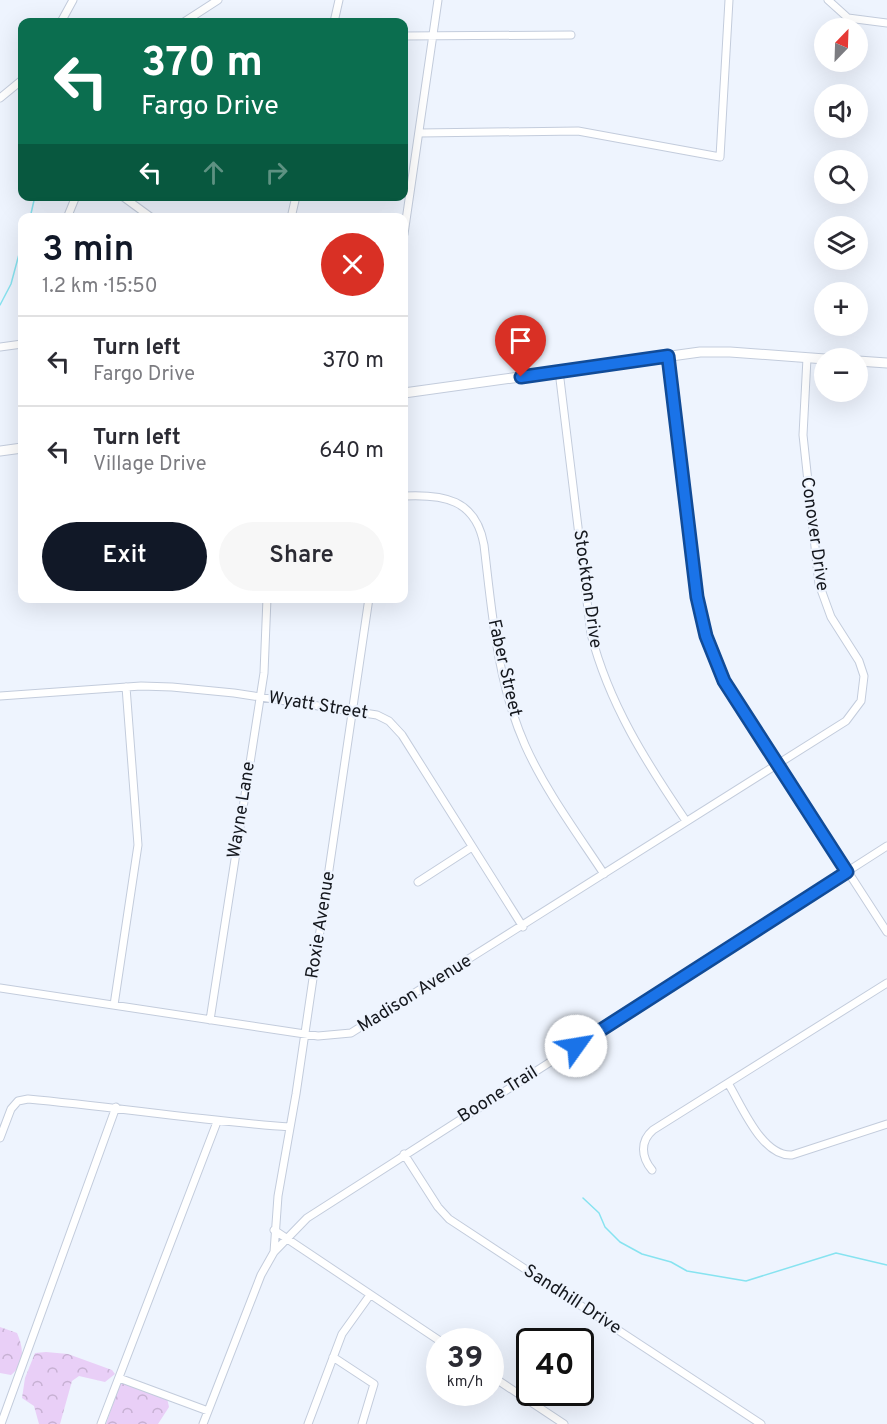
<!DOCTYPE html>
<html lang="en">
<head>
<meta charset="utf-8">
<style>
	:root { --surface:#fff; --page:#f7f7f7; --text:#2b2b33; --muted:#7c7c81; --line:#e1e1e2; --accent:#111827 }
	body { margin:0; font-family:Overpass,sans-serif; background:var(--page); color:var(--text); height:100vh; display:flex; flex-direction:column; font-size:22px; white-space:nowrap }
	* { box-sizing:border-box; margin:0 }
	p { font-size:20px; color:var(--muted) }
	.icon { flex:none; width:33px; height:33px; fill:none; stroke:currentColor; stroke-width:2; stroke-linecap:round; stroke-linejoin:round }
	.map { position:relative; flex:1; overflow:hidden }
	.side { position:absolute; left:18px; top:213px; width:390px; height:390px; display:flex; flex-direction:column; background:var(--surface); border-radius:12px; box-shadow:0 6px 24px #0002 }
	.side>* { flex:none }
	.hud { position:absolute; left:18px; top:18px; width:390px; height:183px; border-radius:12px; box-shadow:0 6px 24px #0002; background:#0b6e4f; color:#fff; overflow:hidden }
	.needle { width:39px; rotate:23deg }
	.controls { position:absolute; left:814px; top:18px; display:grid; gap:12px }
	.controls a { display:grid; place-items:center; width:54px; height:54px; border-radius:50%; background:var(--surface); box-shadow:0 6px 24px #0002; font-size:30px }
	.speed { position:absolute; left:426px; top:1328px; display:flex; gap:12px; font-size:30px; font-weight:700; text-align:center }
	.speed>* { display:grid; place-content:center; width:78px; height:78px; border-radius:50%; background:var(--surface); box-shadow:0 6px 24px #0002; line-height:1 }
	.speed small { font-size:15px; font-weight:400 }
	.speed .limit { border:3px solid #111; border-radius:9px; background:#fff; color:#111 }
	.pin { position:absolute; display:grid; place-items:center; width:51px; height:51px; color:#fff; margin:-62px -26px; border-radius:50% 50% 50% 0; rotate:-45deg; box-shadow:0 0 6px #0007 }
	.pin .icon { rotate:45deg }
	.me { position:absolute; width:66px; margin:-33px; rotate:58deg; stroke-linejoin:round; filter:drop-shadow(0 0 4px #0008) }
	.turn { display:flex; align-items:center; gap:21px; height:126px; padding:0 24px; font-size:27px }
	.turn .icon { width:78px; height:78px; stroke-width:2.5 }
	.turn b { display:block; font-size:42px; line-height:51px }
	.lanes { display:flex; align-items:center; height:57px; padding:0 24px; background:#0003; justify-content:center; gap:30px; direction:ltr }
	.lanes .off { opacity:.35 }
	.round { display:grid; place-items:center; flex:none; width:63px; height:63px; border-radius:32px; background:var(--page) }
	.summary { display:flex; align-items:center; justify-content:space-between; height:102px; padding:0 24px }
	h1 { font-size:36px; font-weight:600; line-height:45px; color:var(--accent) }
	.button { display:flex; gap:12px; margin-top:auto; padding:12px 24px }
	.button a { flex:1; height:69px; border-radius:36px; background:var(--accent); color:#fff; font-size:24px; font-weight:600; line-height:69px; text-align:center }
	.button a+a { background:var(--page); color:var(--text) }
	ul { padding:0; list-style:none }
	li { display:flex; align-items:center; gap:18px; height:90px; padding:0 24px; border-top:2px solid var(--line) }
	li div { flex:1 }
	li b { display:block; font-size:22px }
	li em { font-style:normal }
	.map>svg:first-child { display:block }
	.forest { fill:url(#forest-crowns) }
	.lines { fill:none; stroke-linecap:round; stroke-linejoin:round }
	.stream { stroke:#87e3f0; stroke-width:1.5 }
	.minor-casing { stroke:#c3ccdc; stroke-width:9 }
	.major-casing { stroke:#c3ccdc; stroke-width:11 }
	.minor { stroke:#fff; stroke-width:7 }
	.major { stroke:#fff; stroke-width:9 }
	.route-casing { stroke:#114b97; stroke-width:15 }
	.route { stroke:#1a73e8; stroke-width:10 }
	.labels { text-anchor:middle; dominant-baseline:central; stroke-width:4.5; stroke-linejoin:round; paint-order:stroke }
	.street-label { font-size:18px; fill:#14171d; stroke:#eef4fe }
</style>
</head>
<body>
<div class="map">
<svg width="887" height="1424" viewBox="0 0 887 1424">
	<defs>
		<pattern id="forest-crowns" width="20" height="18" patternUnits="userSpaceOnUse" patternTransform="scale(1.5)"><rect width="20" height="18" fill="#e9cff7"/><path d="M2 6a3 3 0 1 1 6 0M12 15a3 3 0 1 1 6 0" fill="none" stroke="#c7b1d3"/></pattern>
	</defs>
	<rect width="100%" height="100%" fill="#eef4fe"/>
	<path class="forest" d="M0,1327L17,1333C24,1349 25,1364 11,1375L0,1373Z
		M46,1352L68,1354L112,1370L115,1374L105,1382L79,1376L72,1381L60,1424H39L34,1406L22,1398L25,1378L35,1353Z
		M125,1382L167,1398L169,1407L158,1424H106L120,1384Z"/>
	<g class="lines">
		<path class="stream" d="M30,218L35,196
			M0,305L11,284L22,243
			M583,1198L599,1213L605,1227L620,1242L642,1254L671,1262L687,1271L746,1281L836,1253L887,1265"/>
		<g class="minor-casing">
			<path id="minor" d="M828,0L848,18L887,23
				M61,22L73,0
				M184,22L218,0
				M334,22L339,0
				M404,36L571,35
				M0,98L22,80
				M420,133L578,131L720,157L729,0
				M122,196L152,218
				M67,218L76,196
				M291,218L296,196
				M404,234L438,0
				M0,347L22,344
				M668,356L701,620L712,654L733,694L887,932
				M559,371L591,634C609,704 646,762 686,821
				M404,496C443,494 476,499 484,545C492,612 497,682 525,745C545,790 577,833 604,874
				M0,696L141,686L172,687L234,693L377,715L389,721L402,735L523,927
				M418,882L472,847
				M0,988L318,1036L351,1033L846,721L861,701L864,676L859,661L831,617L819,584L803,435L807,358
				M114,1005L138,845L126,687
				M210,1020L264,673L267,598
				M728,1083C742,1106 762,1157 792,1155L887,1124
				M0,1138L11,1109L18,1101L28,1099C116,1107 202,1121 290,1127
				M404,1154L438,1207L449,1219L761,1424
				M652,1170C641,1157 640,1141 653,1130L887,983
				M274,1230L440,1341
				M274,1252L278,1196L296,1094L369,598
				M333,1357L374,1384L362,1424
				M490,1375L564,1424
				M119,1378L208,1411
				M1,1424L116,1107
				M101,1424L217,1122
				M203,1424L261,1275L274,1252L307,1218L887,846
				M308,1424L342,1334L370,1295"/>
		</g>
		<g class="major-casing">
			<path id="major" d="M858,361L887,363
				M404,393L700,352H730L825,359
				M0,451L22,448"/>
		</g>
		<use href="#minor" class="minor"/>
		<use href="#major" class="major"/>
	</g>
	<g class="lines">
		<g class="route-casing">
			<path id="route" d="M521,377L668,356L697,597L706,636L724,681L847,872L576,1046"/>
		</g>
		<use href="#route" class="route"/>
	</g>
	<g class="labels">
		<g class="street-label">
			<text transform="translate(814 534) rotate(82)">Conover Drive</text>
			<text transform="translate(587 589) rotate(82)">Stockton Drive</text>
			<text transform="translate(504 668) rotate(77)">Faber Street</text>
			<text transform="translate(318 706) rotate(9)">Wyatt Street</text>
			<text transform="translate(242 810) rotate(-81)">Wayne Lane</text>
			<text transform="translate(321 925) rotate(-81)">Roxie Avenue</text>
			<text transform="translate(415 994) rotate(-32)">Madison Avenue</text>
			<text transform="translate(498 1095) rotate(-32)">Boone Trail</text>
			<text transform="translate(572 1300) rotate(33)">Sandhill Drive</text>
		</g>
	</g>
</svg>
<div class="controls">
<a><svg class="needle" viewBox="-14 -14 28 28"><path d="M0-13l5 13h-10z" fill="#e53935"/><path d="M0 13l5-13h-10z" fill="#7c7c81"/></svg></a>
<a><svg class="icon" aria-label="sound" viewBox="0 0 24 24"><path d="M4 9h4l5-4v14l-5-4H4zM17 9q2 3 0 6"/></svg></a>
<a><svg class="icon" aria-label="search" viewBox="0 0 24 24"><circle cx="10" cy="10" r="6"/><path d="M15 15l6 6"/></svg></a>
<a><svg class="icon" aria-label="layers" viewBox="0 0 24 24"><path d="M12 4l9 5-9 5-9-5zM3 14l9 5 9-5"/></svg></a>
<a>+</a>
<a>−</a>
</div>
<div class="speed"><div>39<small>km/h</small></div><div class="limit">40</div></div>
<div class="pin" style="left:521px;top:377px;background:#d93025"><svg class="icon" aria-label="arrive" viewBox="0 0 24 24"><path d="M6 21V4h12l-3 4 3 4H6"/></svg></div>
<svg class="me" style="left:576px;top:1046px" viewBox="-20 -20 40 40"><circle r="19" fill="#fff"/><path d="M0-13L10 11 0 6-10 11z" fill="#1a73e8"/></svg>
<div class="hud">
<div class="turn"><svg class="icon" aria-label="left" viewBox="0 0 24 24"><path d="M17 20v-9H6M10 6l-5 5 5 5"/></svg><div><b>370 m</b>Fargo Drive</div></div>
<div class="lanes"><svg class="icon" aria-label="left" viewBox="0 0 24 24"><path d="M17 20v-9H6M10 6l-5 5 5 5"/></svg><svg class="icon off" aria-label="ahead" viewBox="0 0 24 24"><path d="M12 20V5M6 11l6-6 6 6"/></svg><svg class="icon off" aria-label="right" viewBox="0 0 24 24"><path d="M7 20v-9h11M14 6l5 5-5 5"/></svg></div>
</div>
<section class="side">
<div class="summary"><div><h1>3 min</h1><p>1.2 km · 15:50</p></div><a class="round" style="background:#d93025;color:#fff"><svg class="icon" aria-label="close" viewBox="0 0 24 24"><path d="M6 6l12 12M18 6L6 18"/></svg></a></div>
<ul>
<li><svg class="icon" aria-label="left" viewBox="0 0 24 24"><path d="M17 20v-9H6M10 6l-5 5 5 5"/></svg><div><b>Turn left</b><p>Fargo Drive</p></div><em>370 m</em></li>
<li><svg class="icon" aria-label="left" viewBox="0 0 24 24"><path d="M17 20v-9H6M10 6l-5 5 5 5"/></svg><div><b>Turn left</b><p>Village Drive</p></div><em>640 m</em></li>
</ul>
<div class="button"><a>Exit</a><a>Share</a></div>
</section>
</div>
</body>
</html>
